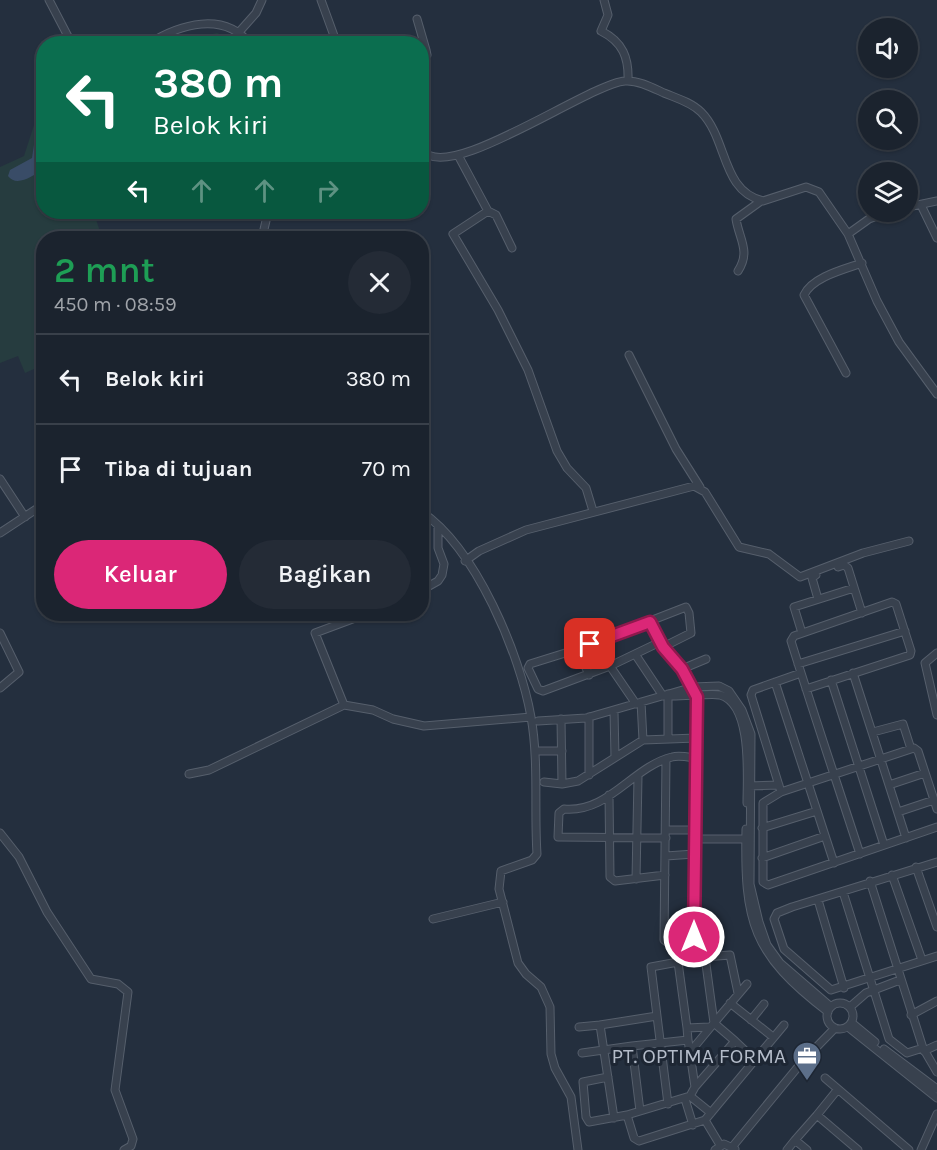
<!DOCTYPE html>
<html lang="id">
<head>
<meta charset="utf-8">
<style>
	:root { --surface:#1b232e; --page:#242b36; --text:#f1f3f6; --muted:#a0a4aa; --line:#39404a; --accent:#db2777 }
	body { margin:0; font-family:Karla,sans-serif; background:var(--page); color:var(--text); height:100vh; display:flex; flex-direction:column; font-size:22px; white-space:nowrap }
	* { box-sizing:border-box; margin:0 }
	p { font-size:20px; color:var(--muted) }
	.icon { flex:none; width:33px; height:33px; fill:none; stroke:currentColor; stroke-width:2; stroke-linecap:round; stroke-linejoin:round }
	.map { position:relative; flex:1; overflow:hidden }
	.drawer { position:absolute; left:36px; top:231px; width:393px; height:390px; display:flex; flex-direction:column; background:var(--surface); border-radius:24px; box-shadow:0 2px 4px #0004,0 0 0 2px var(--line) }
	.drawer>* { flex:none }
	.banner { position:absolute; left:36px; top:36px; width:393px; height:183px; border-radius:24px; box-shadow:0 2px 4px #0004,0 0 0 2px var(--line); background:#0b6e4f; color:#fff; overflow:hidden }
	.controls { position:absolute; left:858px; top:18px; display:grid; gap:12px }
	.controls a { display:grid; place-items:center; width:60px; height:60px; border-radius:50%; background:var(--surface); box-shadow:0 2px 4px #0004,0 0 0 2px var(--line); font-size:30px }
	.pin { position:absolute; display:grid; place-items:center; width:51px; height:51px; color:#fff; margin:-26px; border-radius:12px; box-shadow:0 3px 9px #0006 }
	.me { position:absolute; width:66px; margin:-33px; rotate:0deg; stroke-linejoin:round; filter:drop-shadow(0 0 4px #0008) }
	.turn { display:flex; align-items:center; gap:21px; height:126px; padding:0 18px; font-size:27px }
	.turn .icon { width:78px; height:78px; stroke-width:2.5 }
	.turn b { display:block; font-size:42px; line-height:51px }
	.lanes { display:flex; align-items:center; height:57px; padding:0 18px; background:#0003; justify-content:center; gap:30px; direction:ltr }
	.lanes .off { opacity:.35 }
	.round { display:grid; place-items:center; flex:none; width:63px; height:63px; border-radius:32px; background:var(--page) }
	.head { display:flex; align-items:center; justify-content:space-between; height:102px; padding:0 18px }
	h1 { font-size:36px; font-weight:600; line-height:45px; color:#1e9e55 }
	.primary-button { display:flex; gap:12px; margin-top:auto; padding:12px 18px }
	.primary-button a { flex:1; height:69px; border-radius:36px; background:var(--accent); color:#fff; font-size:24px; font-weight:600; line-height:69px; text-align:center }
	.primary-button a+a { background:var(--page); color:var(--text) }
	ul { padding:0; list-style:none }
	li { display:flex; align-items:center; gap:18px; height:90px; padding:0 18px; border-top:2px solid var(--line) }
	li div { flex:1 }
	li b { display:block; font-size:22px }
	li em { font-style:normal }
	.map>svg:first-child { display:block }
	.green { fill:#263c3f }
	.water { fill:#394c67 }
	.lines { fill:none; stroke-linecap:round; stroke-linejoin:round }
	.minor-casing { stroke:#565f6c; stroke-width:9 }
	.minor { stroke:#38414e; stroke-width:7 }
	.route-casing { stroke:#8e194d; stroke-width:15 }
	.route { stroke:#db2777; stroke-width:10 }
	.labels { text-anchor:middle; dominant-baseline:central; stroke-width:6; stroke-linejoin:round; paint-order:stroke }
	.poi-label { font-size:21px; fill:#b4bcc9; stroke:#1d2633; text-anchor:end }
</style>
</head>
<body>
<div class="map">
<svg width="937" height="1150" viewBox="0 0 937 1150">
	<rect width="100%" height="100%" fill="#242f3e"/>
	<path class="green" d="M217,33L240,43H171Z
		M43,119L44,212H127L109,217L95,216L102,238H44L43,365L25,373L18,356L0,363V167L24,156L34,125Z"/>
	<path class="water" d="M43,134V170C33,175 17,188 8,176L10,170L32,158L35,138Z"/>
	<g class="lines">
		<g class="minor-casing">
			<path id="minor" d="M49,0L72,44
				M321,0L337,44
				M604,0L608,15L601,31C623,42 629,58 628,81
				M417,19L426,50L427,55L422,61
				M240,31L256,13L262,0
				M148,44C180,24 224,11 250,44
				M422,149C444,187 588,84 625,81C638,80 653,88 664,93C676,98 691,102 701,112C728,139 721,191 763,201L806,187L819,192L848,234L877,301L899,342L937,394
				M458,155L488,211L453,234L498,310L528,370L557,451L567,468L586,488L593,511
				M921,205L937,238
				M908,207L937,201
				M488,211L496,215L512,248
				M848,234L869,219L887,212
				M262,238L268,212
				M738,271C751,251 739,239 736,219L761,201
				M629,355L676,449L700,487
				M846,373L804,295C812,277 845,269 862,263
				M0,479L25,517
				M422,512C476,549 520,654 531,717C539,762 534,809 537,854L532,860L501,871L499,889L518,963L526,974L541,987L550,1007L551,1054L555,1068L571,1097L578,1150
				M0,533L44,504
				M465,561L479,551L526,530L694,486L705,492L739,547L769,554L800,577L863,553L909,541
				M838,567L844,565L848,568L862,613
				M816,575L812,578L818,599
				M422,590L438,581L442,575L444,564L438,548V526
				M650,622L663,647L682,669L697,697L693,940
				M0,633L19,672L0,688
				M802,633L794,607L854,588
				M660,642L610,666L543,691L538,689L528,668L530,664L578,649L686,607L689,613L691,633L663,647
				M578,649L589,675
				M937,653L925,663L937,715
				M635,654L663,696
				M798,664L905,631
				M610,666L636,704
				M682,669L706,659
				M853,673L906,838
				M831,680L884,845
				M775,682L834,863
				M806,689L910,655L911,651L896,604L892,602L794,636L791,641C813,712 837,783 860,854
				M668,694V739
				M668,696C680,697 711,693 720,695C753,704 747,778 747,803
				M641,702L643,740
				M344,705L315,633L366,614
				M614,711L615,757
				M589,717V775
				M561,719L562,784
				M538,721L586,718L693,687L719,686L729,691L742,710L751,734L750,884L759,922L767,945L780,963L831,1007
				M873,732L903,724L911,749
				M539,751H562
				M666,759L664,940L668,943L720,938
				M189,774L209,770L344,705L373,710L393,719L424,726L531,717
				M544,782L562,784L578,781L643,740L696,738
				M889,785L925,773
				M749,786L779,785
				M781,792L751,695L753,690L801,673
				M609,795L610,877L615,881L665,875
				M937,809L918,751L914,748L781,792L763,803V882L768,885L937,827
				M898,812L934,800
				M762,828L817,811
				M746,829C744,922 752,954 828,1012
				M666,830H695
				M0,833L19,857L47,912L91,979L118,984L128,992L115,1090L133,1139L131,1146L124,1150
				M666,838L558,837L559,813L564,809C609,813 632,767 672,757C679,755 688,757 695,758
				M694,839H746
				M666,856L694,854
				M762,858L825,836
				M937,862L792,907L777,913L774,919L784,949L831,990L937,956
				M916,867L937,927
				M892,875L922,960
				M636,879L638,777
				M870,881L923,1048L937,1072
				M843,892L889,1039L907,1053L923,1048
				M818,900L844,988
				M433,919L503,902
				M730,1003L773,1037
				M827 1016a13 13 0 1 1 26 0a13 13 0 1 1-26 0Z
				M850,1007L866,993L900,980
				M911,1015L937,1001
				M657,1016L651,967L678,962L687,1028
				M751,1020L764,1004
				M714,1023L705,957L730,955L738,993
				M714,1023L747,984
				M852,1023L875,1042
				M579,1027L600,1025
				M848,1027L937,1098
				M688,1040L687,1028L709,1027
				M632,1046L688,1040L695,1087L690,1096
				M884,1049L937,1089
				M924,1051L937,1045
				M690,1052L714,1023L735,1041
				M582,1053L632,1046L640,1111
				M608,1077L583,1082L586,1117L589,1122L627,1115L690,1096L711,1113
				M825,1078L909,1150
				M695,1087L735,1041L754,1059
				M685,1099L693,1125
				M627,1115L634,1138L639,1141L705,1120
				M817,1115L838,1089
				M614,1118L600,1025L657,1016L668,1104
				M795,1140L817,1115L858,1150
				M720,1145L705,1120L784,1025
				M733,1146L802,1062L835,1028
				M715,1150L724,1144L735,1149
				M787,1150L795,1140L807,1150
				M921,1150L937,1114"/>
		</g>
		<use href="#minor" class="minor"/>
	</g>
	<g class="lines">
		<g class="route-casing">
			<path id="route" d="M590,644L650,622L663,647L682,669L697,697L694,937"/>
		</g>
		<use href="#route" class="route"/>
	</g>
	<defs>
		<g id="office-pin" transform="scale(1.5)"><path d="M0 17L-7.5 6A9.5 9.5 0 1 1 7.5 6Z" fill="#5c6f8a" stroke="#1d2633"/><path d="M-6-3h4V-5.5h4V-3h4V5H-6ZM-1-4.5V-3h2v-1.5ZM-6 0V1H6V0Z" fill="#fff"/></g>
	</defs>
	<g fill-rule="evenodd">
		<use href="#office-pin" x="807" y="1056"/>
	</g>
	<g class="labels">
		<g class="poi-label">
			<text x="786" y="1056">PT. OPTIMA FORMA</text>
		</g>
	</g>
</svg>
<div class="controls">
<a><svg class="icon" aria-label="sound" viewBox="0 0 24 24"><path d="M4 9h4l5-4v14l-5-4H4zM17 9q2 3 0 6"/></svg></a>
<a><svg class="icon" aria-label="search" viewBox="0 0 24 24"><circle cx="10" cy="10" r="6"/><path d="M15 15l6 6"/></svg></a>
<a><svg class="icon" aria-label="layers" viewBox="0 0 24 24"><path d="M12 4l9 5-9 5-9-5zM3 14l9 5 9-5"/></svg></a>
</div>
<div class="pin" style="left:590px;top:644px;background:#d93025"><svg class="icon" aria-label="arrive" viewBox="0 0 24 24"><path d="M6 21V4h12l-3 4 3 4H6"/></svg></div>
<svg class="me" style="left:694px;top:937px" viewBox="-20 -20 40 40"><circle r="17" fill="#db2777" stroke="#fff" stroke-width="3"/><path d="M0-11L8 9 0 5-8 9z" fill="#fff"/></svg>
<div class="banner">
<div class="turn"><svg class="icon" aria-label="left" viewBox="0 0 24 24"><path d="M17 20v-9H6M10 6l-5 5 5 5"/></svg><div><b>380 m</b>Belok kiri</div></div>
<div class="lanes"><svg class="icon" aria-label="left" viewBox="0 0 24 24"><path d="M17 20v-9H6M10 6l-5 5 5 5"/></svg><svg class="icon off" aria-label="ahead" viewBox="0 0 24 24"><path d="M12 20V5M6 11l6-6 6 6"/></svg><svg class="icon off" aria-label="ahead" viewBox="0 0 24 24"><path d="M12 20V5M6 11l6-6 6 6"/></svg><svg class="icon off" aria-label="right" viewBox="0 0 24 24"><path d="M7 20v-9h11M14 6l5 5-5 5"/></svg></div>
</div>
<section class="drawer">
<div class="head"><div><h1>2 mnt</h1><p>450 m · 08:59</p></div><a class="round"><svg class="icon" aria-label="close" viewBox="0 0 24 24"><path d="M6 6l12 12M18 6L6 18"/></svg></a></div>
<ul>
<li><svg class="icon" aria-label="left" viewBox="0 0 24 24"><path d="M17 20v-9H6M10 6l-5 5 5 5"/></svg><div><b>Belok kiri</b></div><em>380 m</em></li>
<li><svg class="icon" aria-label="arrive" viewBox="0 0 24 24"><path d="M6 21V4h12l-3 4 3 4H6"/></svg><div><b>Tiba di tujuan</b></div><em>70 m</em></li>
</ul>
<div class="primary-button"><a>Keluar</a><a>Bagikan</a></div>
</section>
</div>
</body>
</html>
